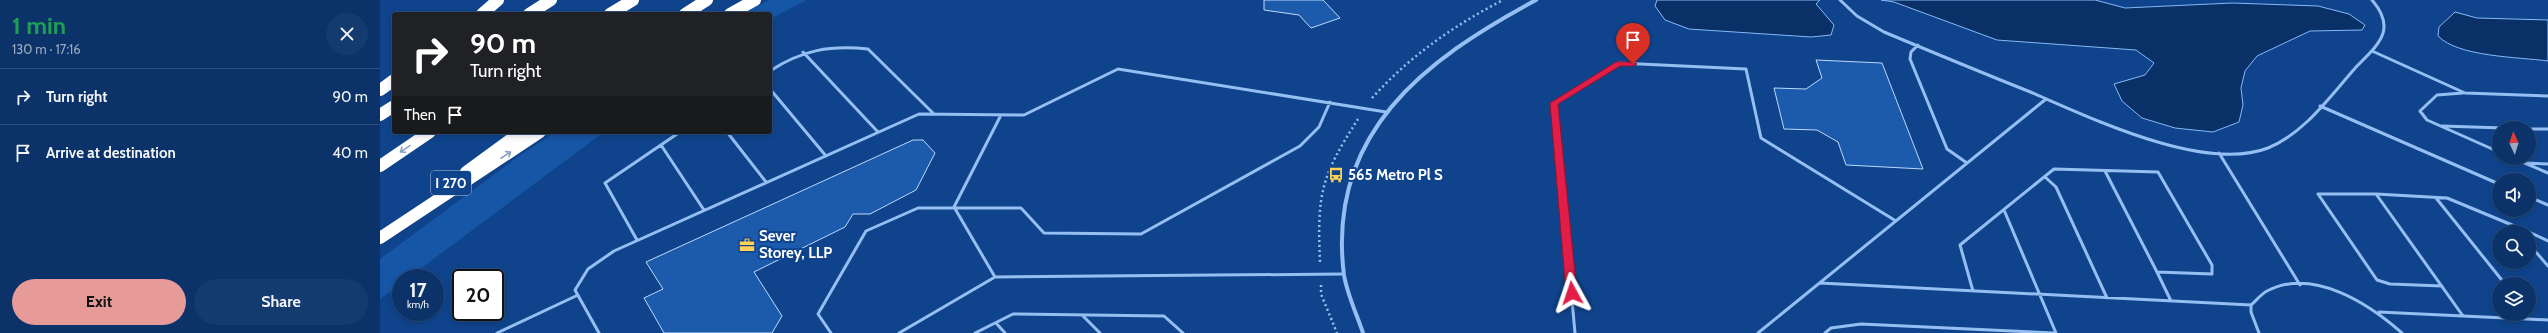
<!DOCTYPE html>
<html lang="en">
<head>
<meta charset="utf-8">
<style>
	:root { --surface:#0b3369; --page:#143b6f; --text:#f1f3f6; --muted:#9aaac0; --line:#2b4e7d; --accent:#e69b98 }
	body { margin:0; font-family:Cabin,sans-serif; background:var(--page); color:var(--text); height:100vh; display:flex; flex-direction:column; font-size:15px; white-space:nowrap }
	* { box-sizing:border-box; margin:0 }
	p { font-size:13px; color:var(--muted) }
	.icon { flex:none; width:22px; height:22px; fill:none; stroke:currentColor; stroke-width:2; stroke-linecap:round; stroke-linejoin:round }
	.map { position:relative; flex:1; overflow:hidden }
	.sheet { display:flex; flex-direction:column; background:var(--surface); width:380px }
	.sheet>* { flex:none }
	.hud { position:absolute; left:12px; top:12px; width:380px; height:122px; border-radius:4px; box-shadow:0 2px 6px #0003,0 0 0 1px var(--line); background:#202124; color:#fff; overflow:hidden }
	.needle { width:26px; rotate:356deg }
	.buttons { position:absolute; left:2112px; top:121px; display:grid; gap:8px }
	.buttons a { display:grid; place-items:center; width:44px; height:44px; border-radius:50%; background:var(--surface); box-shadow:0 2px 6px #0003,0 0 0 1px var(--line); font-size:20px }
	.speed { position:absolute; left:12px; top:269px; display:flex; gap:8px; font-size:20px; font-weight:700; text-align:center }
	.speed>* { display:grid; place-content:center; width:52px; height:52px; border-radius:50%; background:var(--surface); box-shadow:0 2px 6px #0003,0 0 0 1px var(--line); line-height:1 }
	.speed small { font-size:10px; font-weight:400 }
	.speed .limit { border:2px solid #111; border-radius:6px; background:#fff; color:#111 }
	.pin { position:absolute; display:grid; place-items:center; width:34px; height:34px; color:#fff; margin:-41px -17px; border-radius:50% 50% 50% 0; rotate:-45deg; box-shadow:0 0 4px #0007 }
	.pin .icon { rotate:45deg }
	.me { position:absolute; width:44px; margin:-22px; rotate:355deg; stroke-linejoin:round; filter:drop-shadow(0 0 3px #0008) }
	.turn { display:flex; align-items:center; gap:14px; height:84px; padding:0 12px; font-size:18px }
	.turn .icon { width:52px; height:52px; stroke-width:2.5 }
	.turn b { display:block; font-size:28px; line-height:34px }
	.then { display:flex; align-items:center; height:38px; padding:0 12px; background:#0003; gap:8px; font-size:15px }
	.round { display:grid; place-items:center; flex:none; width:42px; height:42px; border-radius:21px; background:var(--page) }
	.overview { display:flex; align-items:center; justify-content:space-between; height:68px; padding:0 12px }
	h1 { font-size:24px; font-weight:700; line-height:30px; color:#1e9e55 }
	.primary-button { display:flex; gap:8px; margin-top:auto; padding:8px 12px }
	.primary-button a { flex:1; height:46px; border-radius:24px; background:var(--accent); color:#111; font-size:16px; font-weight:700; line-height:46px; text-align:center }
	.primary-button a+a { background:var(--page); color:var(--text) }
	ul { padding:0; list-style:none }
	li { display:flex; align-items:center; gap:12px; height:56px; padding:0 12px; border-top:1px solid var(--line) }
	li div { flex:1 }
	li b { display:block; font-size:15px }
	li em { font-style:normal }
	main { display:flex; flex:1; min-height:0 }
	.map>svg:first-child { display:block }
	.green { fill:#1656a7 }
	.water { fill:#093067; stroke:#86b9f7 }
	.building { fill:#1c5bac; stroke:#bcd9fe }
	.lines { fill:none; stroke-linecap:round; stroke-linejoin:round }
	.path { stroke:#95bff3; stroke-width:2.5; stroke-dasharray:2 3; stroke-linecap:butt }
	.service { stroke:#95bff3; stroke-width:3 }
	.minor { stroke:#95bff3; stroke-width:4 }
	.motorway { stroke:#fff; stroke-width:12 }
	.oneway { stroke:#87a2c6 }
	.route { fill:#e11d48; stroke:#92132f }
	.labels { text-anchor:middle; dominant-baseline:central; stroke-width:4; stroke-linejoin:round; paint-order:stroke }
	.shield { fill:#0f448c; stroke:#b7c7dc; stroke-width:1 }
	.shield-label { font-size:14px; font-weight:bold; fill:#fff }
	.poi-label { font-size:15px; font-weight:bold; fill:#fff; stroke:#0f448c; text-anchor:start }
</style>
</head>
<body>
<main>
<section class="sheet">
<div class="overview"><div><h1>1 min</h1><p>130 m · 17:16</p></div><a class="round"><svg class="icon" aria-label="close" viewBox="0 0 24 24"><path d="M6 6l12 12M18 6L6 18"/></svg></a></div>
<ul>
<li><svg class="icon" aria-label="right" viewBox="0 0 24 24"><path d="M7 20v-9h11M14 6l5 5-5 5"/></svg><div><b>Turn right</b></div><em>90 m</em></li>
<li><svg class="icon" aria-label="arrive" viewBox="0 0 24 24"><path d="M6 21V4h12l-3 4 3 4H6"/></svg><div><b>Arrive at destination</b></div><em>40 m</em></li>
</ul>
<div class="primary-button"><a>Exit</a><a>Share</a></div>
</section>
<div class="map">
<svg width="2168" height="333" viewBox="0 0 2168 333">
	<rect width="100%" height="100%" fill="#0f448c"/>
	<path class="green" d="M389,0H427L390,19V14H363Z
		M176,132H224L28,278H21V283L0,299V259L139,156Z"/>
	<path class="water" d="M1277,0H1440L1436,4L1454,25L1451,35L1431,37L1309,29L1285,20L1275,6Z
		M1501,0H1715L1745,8L1852,3L1938,6L1969,14L1985,25L1982,30L1930,31L1877,56L1865,71L1861,88L1863,105L1859,122L1833,132L1795,128L1762,118L1742,101L1734,84L1765,75L1774,63L1756,50L1617,40L1514,2Z
		M2075,12L2097,18L2168,20V61C2139,57 2078,57 2058,36L2059,27Z"/>
	<path class="building" d="M884,0H943L960,18L931,28L919,15L884,10Z
		M1436,60L1502,63L1543,169L1466,165L1458,142L1437,130L1404,129L1394,88L1426,89L1442,78Z
		M533,140H543L555,153L536,190L490,214H473L465,227L374,272L402,316L392,333H284L264,298L283,289L266,262Z"/>
	<g class="lines">
		<path class="path" d="M992,98C1030,56 1073,26 1123,0
			M940,262C937,193 941,177 978,119
			M941,285V294L957,333"/>
		<path class="service" d="M1460,0L1477,16L1504,32C1552,52 1600,72 1648,91C1709,117 1823,173 1888,148C1925,133 1951,95 1977,66C1999,44 2017,29 1992,0
			M1538,45L1531,52L1530,59L1567,149L1587,163
			M1992,51L2085,93L2168,96
			M423,52L498,132
			M390,71C422,50 450,45 488,49L554,114
			M390,89L446,156
			M2083,93L2057,95L2040,111L2047,120L2119,152
			M1940,106L2119,184
			M2062,126L2123,128
			M2149,129H2168
			M347,132L386,182
			M281,145L324,210
			M1839,153L1920,285
			M2133,158L2168,173
			M2146,163L2168,164
			M1725,171L1777,272
			M1665,177L1676,187L1727,298
			M1996,194L2083,316
			M2149,197L2168,205
			M2056,198L2125,284
			M1624,210L1676,333
			M2134,226L2139,232
			M2149,232L2168,241
			M257,240L225,183L300,132
			M2149,244L2168,266
			M615,277L963,274
			M1440,283L1871,305
			M2062,286L2010,284L1997,280L1938,194H1996L2067,198L2149,232
			M1593,291L1580,245L1674,169L1778,172L1832,265V274L1777,272L1791,301
			M1999,312L2168,320
			M702,315L720,333
			M616,323L625,333
			M117,333L198,295
			M219,333L195,290L208,269L234,251L539,114L644,115L738,69L1006,112
			M451,333L438,314L486,231L538,208H641L664,233L761,234L920,146L939,127L950,102
			M519,333L615,277L574,207L621,115
			M595,333L633,314L784,316L803,333
			M1195,333L1174,103L1239,63L1366,69L1381,138L1516,221
			M1378,333L1666,99
			M1445,333L1451,328L1481,324L1674,333
			M1879,333L1871,312V305C1876,301 1881,294 1887,291C1933,267 1989,304 2022,333"/>
		<path class="minor" d="M983,333C977,315 967,294 964,275C946,134 1044,60 1156,0"/>
		<path class="motorway" d="M102,14L118,0
			M149,14L171,0
			M230,14L253,0
			M305,14L327,0
			M350,14L375,0
			M0,90L14,80
			M0,115L14,106
			M0,166L50,132
			M86,172L141,132
			M0,238L160,132"/>
	</g>
	<defs><path id="oneway-shaft" d="M-6 0H5M1.5-3L5.5 0L1.5 3" fill="none" stroke-width="1.6" stroke-linecap="round" stroke-linejoin="round"/></defs>
	<g class="oneway">
		<use href="#oneway-shaft" transform="translate(25 149) rotate(146)"/>
		<use href="#oneway-shaft" transform="translate(126 155) rotate(-33)"/>
	</g>
	<path class="route" d="M1236,62H1253L1257,64L1253,66H1240L1178,104L1197,293L1192,297L1186,293L1170,103Z"/>
	<defs>
		<g id="bus-bare" transform="scale(1.2)"><path d="M-5-6H5V4H4V6H2V4H-2V6H-4V4H-5ZM-3.5-4V0h7V-4ZM-3.5 1.2v1.5H-2V1.2ZM2 1.2v1.5H3.5V1.2Z" fill="#ffd057" stroke="#0f448c" stroke-width="2.5" paint-order="stroke"/></g>
		<g id="office-bare" transform="scale(1.2)"><path d="M-6-3h4V-5.5h4V-3h4V5H-6ZM-1-4.5V-3h2v-1.5ZM-6 0V1H6V0Z" fill="#ffd057" stroke="#0f448c" stroke-width="2.5" paint-order="stroke"/></g>
	</defs>
	<g fill-rule="evenodd">
		<use href="#bus-bare" x="956" y="175"/>
		<use href="#office-bare" x="367" y="245"/>
	</g>
	<g class="labels">
		<rect class="shield" x="51" y="171" width="40" height="24" rx="3"/>
		<g class="shield-label">
			<text x="71" y="183">I 270</text>
		</g>
		<g class="poi-label">
			<text x="968" y="175">565 Metro Pl S</text>
			<text x="379" y="236">Sever<tspan x="379" dy="17">Storey, LLP</tspan></text>
		</g>
	</g>
</svg>
<div class="buttons">
<a><svg class="needle" viewBox="-14 -14 28 28"><path d="M0-13l5 13h-10z" fill="#e53935"/><path d="M0 13l5-13h-10z" fill="#9aaac0"/></svg></a>
<a><svg class="icon" aria-label="sound" viewBox="0 0 24 24"><path d="M4 9h4l5-4v14l-5-4H4zM17 9q2 3 0 6"/></svg></a>
<a><svg class="icon" aria-label="search" viewBox="0 0 24 24"><circle cx="10" cy="10" r="6"/><path d="M15 15l6 6"/></svg></a>
<a><svg class="icon" aria-label="layers" viewBox="0 0 24 24"><path d="M12 4l9 5-9 5-9-5zM3 14l9 5 9-5"/></svg></a>
</div>
<div class="speed"><div>17<small>km/h</small></div><div class="limit">20</div></div>
<div class="pin" style="left:1253px;top:64px;background:#d93025"><svg class="icon" aria-label="arrive" viewBox="0 0 24 24"><path d="M6 21V4h12l-3 4 3 4H6"/></svg></div>
<svg class="me" style="left:1192px;top:293px" viewBox="-20 -20 40 40"><path d="M0-17L14 15 0 8-14 15z" fill="#e11d48" stroke="#fff" stroke-width="4"/></svg>
<div class="hud">
<div class="turn"><svg class="icon" aria-label="right" viewBox="0 0 24 24"><path d="M7 20v-9h11M14 6l5 5-5 5"/></svg><div><b>90 m</b>Turn right</div></div>
<div class="then">Then<svg class="icon" aria-label="arrive" viewBox="0 0 24 24"><path d="M6 21V4h12l-3 4 3 4H6"/></svg></div>
</div>
</div>
</main>
</body>
</html>
